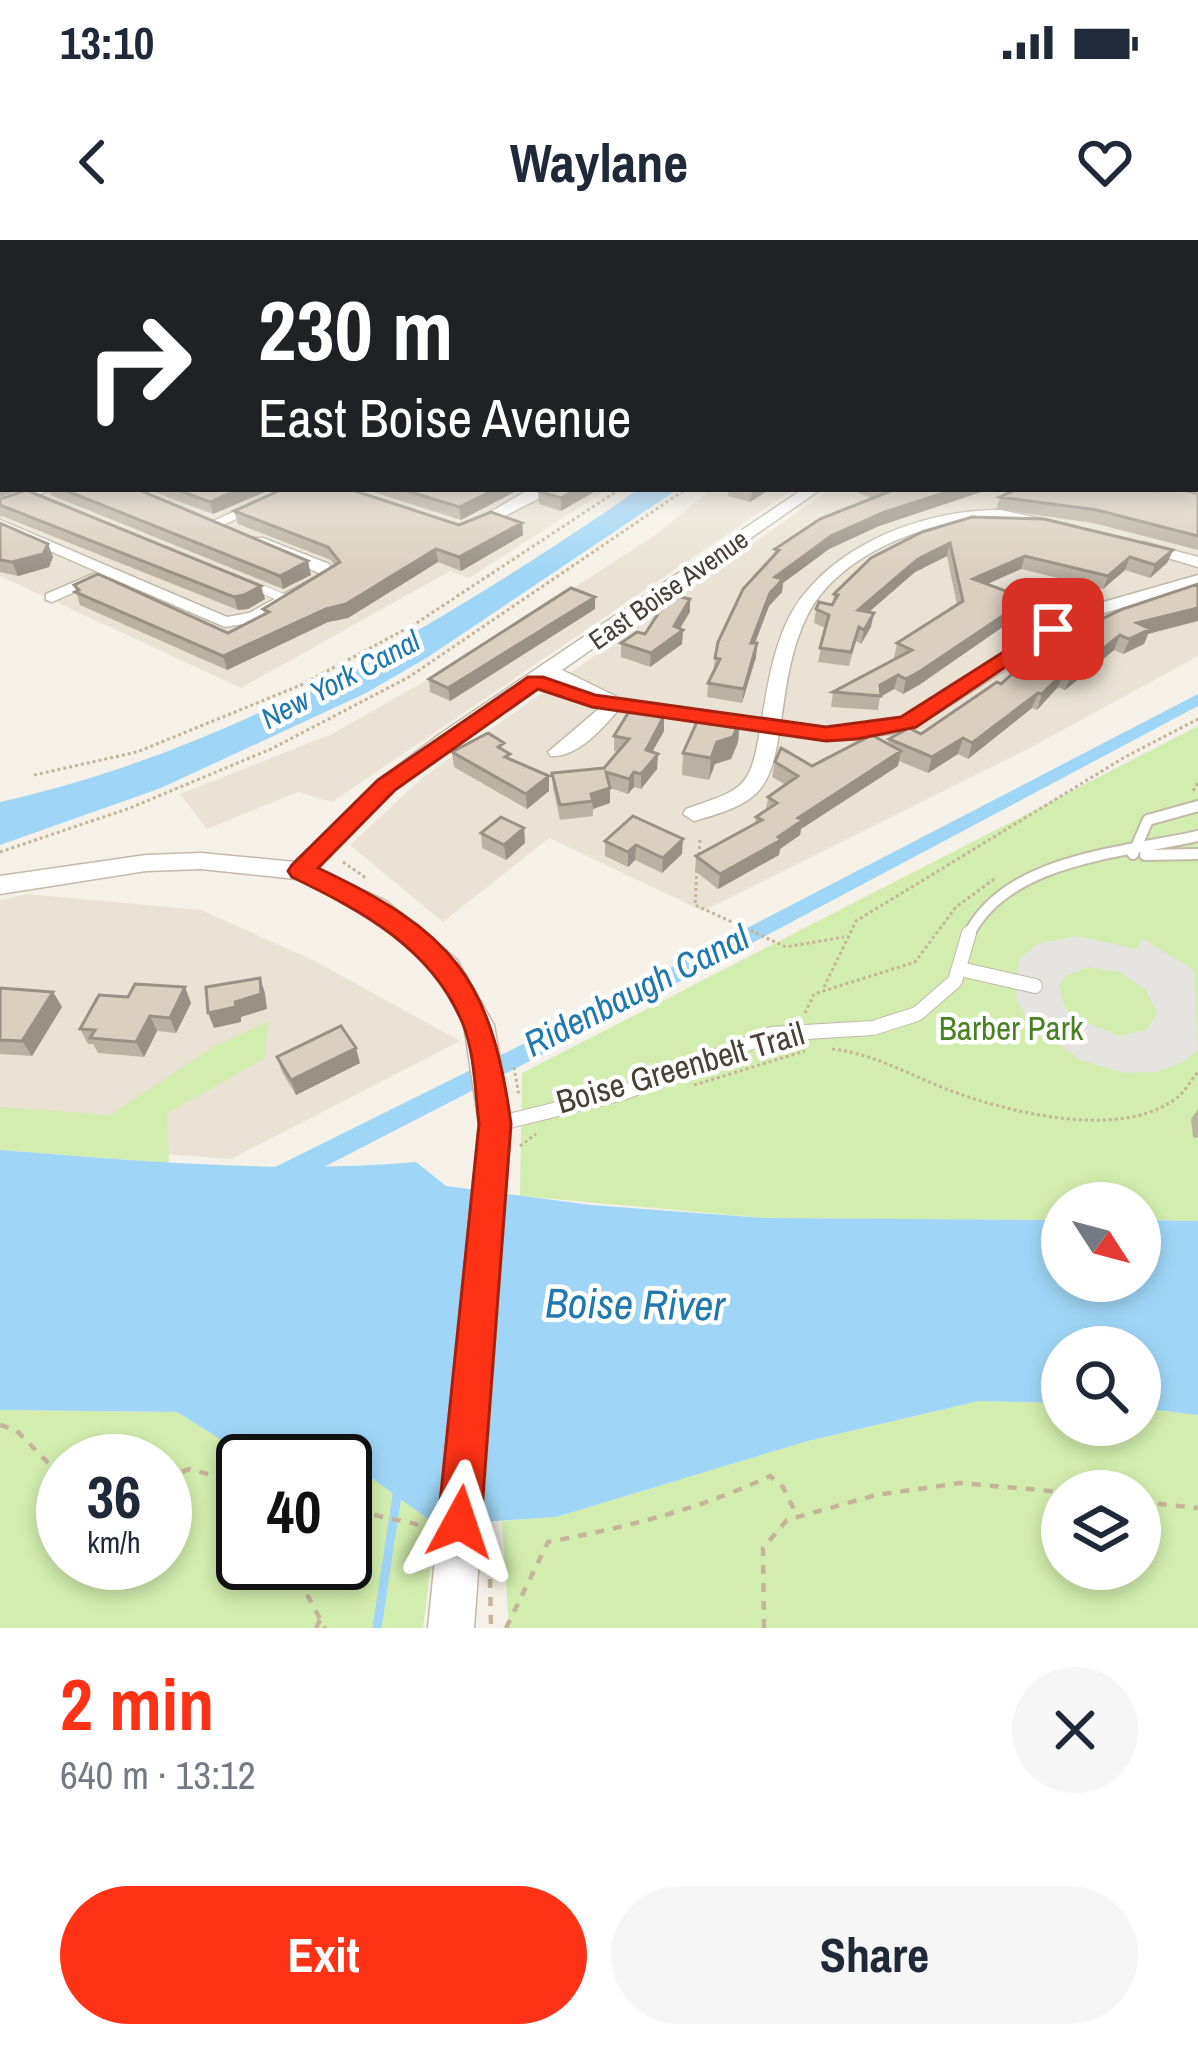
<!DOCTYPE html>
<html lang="en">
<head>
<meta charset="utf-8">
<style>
	:root { --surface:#fff; --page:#f6f6f7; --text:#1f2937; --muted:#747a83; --accent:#ff3215 }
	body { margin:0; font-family:"Archivo Narrow",sans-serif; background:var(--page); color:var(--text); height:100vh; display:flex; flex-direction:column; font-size:45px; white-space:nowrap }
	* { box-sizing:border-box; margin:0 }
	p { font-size:39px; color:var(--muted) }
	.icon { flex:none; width:66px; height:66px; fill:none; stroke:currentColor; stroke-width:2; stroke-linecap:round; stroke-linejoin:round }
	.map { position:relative; height:1388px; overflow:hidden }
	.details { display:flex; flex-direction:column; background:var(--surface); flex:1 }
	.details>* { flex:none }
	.banner { position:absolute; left:0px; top:0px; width:1200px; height:252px; box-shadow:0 6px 18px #0003; background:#202124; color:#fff; overflow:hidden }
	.needle { width:78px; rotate:126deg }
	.controls { position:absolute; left:1041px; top:942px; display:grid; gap:24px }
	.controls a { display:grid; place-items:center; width:120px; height:120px; border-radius:50%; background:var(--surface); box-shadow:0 6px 18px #0003; font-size:60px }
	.speed { position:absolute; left:36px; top:1194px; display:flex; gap:24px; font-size:60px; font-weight:700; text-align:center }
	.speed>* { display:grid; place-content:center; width:156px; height:156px; border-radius:50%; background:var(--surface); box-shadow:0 6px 18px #0003; line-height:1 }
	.speed small { font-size:30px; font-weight:400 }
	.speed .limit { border:6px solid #111; border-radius:18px; background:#fff; color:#111 }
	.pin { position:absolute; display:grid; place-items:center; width:102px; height:102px; color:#fff; margin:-51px; border-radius:24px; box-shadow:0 6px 18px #0006 }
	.me { position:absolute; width:132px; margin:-66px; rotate:5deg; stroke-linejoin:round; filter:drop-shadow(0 0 9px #0008) }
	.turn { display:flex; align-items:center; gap:42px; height:252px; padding:0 60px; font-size:54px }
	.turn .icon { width:156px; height:156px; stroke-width:2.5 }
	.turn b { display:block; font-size:84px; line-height:102px }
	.round { display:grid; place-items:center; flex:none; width:126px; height:126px; border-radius:63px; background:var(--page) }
	.summary { display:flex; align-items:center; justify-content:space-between; height:204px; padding:0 60px }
	h1 { font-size:72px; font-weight:700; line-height:90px; color:var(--accent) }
	.cta { display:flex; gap:24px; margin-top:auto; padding:24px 60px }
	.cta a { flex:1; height:138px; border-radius:72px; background:var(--accent); color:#fff; font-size:48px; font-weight:700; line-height:138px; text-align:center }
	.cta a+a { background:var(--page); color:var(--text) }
	.status { display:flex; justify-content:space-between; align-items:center; height:84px; padding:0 60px; background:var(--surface); direction:ltr }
	.status svg { height:33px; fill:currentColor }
	header { display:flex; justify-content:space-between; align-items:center; height:156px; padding:0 60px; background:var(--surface); font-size:54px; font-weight:700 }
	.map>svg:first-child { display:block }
	.residential { fill:#eae3d5 }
	.green { fill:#d2edad; fill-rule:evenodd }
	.parking { fill:#e6e4e0; fill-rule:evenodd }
	.water { fill:#9fd6f7 }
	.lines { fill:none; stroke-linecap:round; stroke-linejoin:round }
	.stream { stroke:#9fd6f7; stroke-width:9 }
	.canal { fill:#9fd6f7; fill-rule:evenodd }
	.service-far2-casing { stroke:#c2b9a9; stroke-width:9 }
	.service-far1-casing { stroke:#c2b9a9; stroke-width:14 }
	.service-casing { stroke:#c2b9a9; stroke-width:16 }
	.minor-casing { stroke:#c2b9a9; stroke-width:3 }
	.tertiary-casing { stroke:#c2b9a9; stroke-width:3 }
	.path-far1 { stroke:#c5b499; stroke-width:3; stroke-dasharray:3 3; stroke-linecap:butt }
	.path { stroke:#c5b499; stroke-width:4.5; stroke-dasharray:9 9; stroke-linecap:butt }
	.service-far2 { stroke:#fff; stroke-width:8 }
	.service-far1 { stroke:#fff; stroke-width:10 }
	.service { stroke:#fff; stroke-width:14 }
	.minor { fill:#fff; fill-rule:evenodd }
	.tertiary { fill:#fff; fill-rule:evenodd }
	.wall { fill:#bcb2a4 }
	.shaded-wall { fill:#999186 }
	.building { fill:#dbcfbf; stroke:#999186; stroke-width:3 }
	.route { fill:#ff3215; stroke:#a6200e; stroke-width:3 }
	.labels { text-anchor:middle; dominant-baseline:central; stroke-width:9; stroke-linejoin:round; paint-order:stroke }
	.far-street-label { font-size:27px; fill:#4a4136; stroke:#fff }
	.far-water-label { font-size:30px; font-style:italic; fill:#2178af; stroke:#fff }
	.park-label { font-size:33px; fill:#498222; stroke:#fff }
	.street-label { font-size:33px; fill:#4a4136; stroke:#fff }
	.water-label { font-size:36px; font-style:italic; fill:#2178af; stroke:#fff }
	.near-water-label { font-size:42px; font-style:italic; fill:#2178af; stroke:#fff }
</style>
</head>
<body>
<div class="status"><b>13:10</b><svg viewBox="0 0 49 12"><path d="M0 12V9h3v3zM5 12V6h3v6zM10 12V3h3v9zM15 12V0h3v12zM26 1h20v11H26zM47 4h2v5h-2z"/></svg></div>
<header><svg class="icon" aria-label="back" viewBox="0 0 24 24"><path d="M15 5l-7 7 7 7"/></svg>Waylane<svg class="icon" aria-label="heart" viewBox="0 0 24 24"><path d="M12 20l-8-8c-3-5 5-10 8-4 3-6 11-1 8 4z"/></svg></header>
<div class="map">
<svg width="1198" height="1388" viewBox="0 0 1198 1388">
	<rect width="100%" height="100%" fill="#f5f1e8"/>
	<path class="residential" d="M1198,139V416L1028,509L703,671L549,598L443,682L350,605L422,538L830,249H1197Z
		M0,232L3,249H608L469,338L450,331L241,448L0,336Z
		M712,249H794L332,562L298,552L207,589L180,554L332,494L467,417L654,296Z
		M27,654L201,670L313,720L460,801L231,919L0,902V660Z"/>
	<path class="green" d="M1198,486V981L1140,980V963H1062V980L765,978L520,956L522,833Z
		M269,781L264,819L167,873L169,923L0,910V867L110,875L213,807Z
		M979,1161L1062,1163V1185H1140V1168L1198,1175V1388H509L502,1281L556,1277L808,1201ZM1062,1251H1140V1329H1062Z
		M0,1170L177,1172L244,1214L327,1221H243V1323H345V1223H351L436,1285L423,1388H0ZM63,1221H165V1323H63Z"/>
	<path class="parking" d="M1076,696L1136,709L1143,699L1194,730L1198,810L1183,822L1157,832L1124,833L1080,820L1028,781L1016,758L1019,719L1038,704ZM1088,727L1119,732L1146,750L1157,773L1147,790L1120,796L1075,778L1065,767L1059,746L1065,736Z"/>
	<path class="water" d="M639,249H678L428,417L366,453L161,548L0,605V562C233,510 444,383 639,249Z
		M0,910C139,921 277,934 416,922L446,946L591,965L765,978L1062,980V1041H1140V980L1198,981V1175L1140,1168V1107H1062V1163L979,1161L808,1201L556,1277L436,1285L351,1223L244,1214L177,1172L0,1170Z"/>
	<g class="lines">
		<path class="stream" d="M377,1388L398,1249"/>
		<path class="canal" d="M1198,454V466L553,809L287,946L278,949L269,946L265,938L269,930L537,797Z"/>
		<g class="service-far2-casing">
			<path id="service-far2" d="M249,344L288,360"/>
		</g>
		<g class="service-far1-casing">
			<path id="service-far1" d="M1133,614L1148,580L1198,566
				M1145,615L1198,614
				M968,696C1006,618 1123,613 1198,596"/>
		</g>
		<g class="service-casing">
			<path id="service" d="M960,729L1035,746
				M497,884L623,853L772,794L873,788L917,774L955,741L969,693"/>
		</g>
		<g class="minor-casing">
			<path id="minor" d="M1197,210H1198V218H1197Z
				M0,222L3,223V232L0,231Z
				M33,249H53L0,270V261Z
				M283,249H302L219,287L207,284Z
				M530,249H544L538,259L475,291L463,288Z
				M1157,249H1177L1198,256V265Z
				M1001,270L1070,285L1063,289C1039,284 1015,278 990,279C925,281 840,314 808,374C791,407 786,446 781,482C813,486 850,493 882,484C935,469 1017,407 1066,376L1028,358V352H1040L1079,369L1198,335V345L1084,379L936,474L891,494L826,500L779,493C770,555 754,564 694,581L683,574L686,569C742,549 750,551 760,490L619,469C603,488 577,518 551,516L548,512L601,467L529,445L526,441L535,436L562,444L544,435V427H556L619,458L762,479C768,443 774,404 792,372C832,304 926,269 1001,270Z
				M0,280L227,377L249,373L321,334L253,304V298H263L329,324L338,335L260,381L225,387L109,337L52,362L46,360V354L98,332L0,289Z
				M1143,302L1198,317V327L1138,309V303Z"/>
		</g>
		<g class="tertiary-casing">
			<path id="tertiary" d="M803,249H821L456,504L395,550L318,629L386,661L457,720L494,785L511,884L474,1388H428L479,884L464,785L437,734L368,673L296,639L201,629L146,631L0,654V636L146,615L201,613L295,622L379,540L440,494Z"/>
		</g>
		<path class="path-far1" d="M34,535L137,512L301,445L415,384L620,249
			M1193,551L1198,542
			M0,612L130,568L271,509L409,437L686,249
			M699,615L700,599
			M343,622L366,638
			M697,630L695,665L786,707L844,697
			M824,747L856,681L1125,517L1198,479
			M805,773L814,754L915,722L956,667L997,637
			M832,809C874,814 908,834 946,849C1006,872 1117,900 1174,860C1184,854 1190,841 1198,832
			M514,827L519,856
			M694,845L805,811
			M520,906L536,894"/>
		<path class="path" d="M0,1185L16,1190L63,1238
			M283,1221L286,1217
			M165,1237L190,1229L243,1244
			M345,1256L355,1258L374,1275L416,1284L426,1302
			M1140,1262L1198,1268
			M290,1323L325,1388
			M490,1339L491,1388
			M316,1388L321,1378
			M506,1388L548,1302C626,1287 698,1270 770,1236L783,1247L797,1276
			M764,1388L763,1308L787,1280L876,1255L960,1243L1062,1252"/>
		<use href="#service-far2" class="service-far2"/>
		<use href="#service-far1" class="service-far1"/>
		<use href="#service" class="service"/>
		<use href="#minor" class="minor"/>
		<use href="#tertiary" class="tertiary"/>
	</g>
	<path class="wall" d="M48,249H137L311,335L283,349L51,255Z
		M146,249H272L213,274Z
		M364,249H520L461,280Z
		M540,249H599L561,271L539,264L538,251Z
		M729,249H770L750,262L728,256Z
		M859,249H990L879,286L829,309L783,343L782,352L769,366L755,403H757L756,417L742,463L707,457L708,443L713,432L715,418L774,315L775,309L873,258L858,253Z
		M1004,249H1144L1198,254V310L1093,283L996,269L1000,257L1006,254Z
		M0,259L261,346L265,359L248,369L238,370L2,276L0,277Z
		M234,271L459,285L522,283L523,295L461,331L438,322L348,378L328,382L227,430L80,365L74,345L228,393L264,374L263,369L335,326L331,320L238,284Z
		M0,283L48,304L53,317L49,327L18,336L0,332Z
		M922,292L1173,310L1167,323L1150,338L1125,330L1103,349L1021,329L987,344L1019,356L1017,362L1022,363L1017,377L919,445L903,454L894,449L880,457L878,470L831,467L833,452L896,419L894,418L897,403L957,365L947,316L915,332L869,372L871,387L861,404L856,401L849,426L818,422L825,388L814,383L816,369L832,365L834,354Z
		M595,357V369L450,461L430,452L429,439Z
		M690,359V372L680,389L683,390L682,404L650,427L621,417V403L645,394Z
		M1089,385L1148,394L1144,404L1123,414L1114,410L1065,450L1058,447L1037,470L1032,468L968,519L958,514L928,533L899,521L898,526L801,589L800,595L780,609L779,615L718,649L695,631L696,616L755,584L756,577L766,570L768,557L786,545L772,537L775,522L812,526L888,504L889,499L921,494L1001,444Z
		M664,476V491L652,512L658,514L657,529L641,549L634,547L628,554L610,548V563L593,569V576L560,580L553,548L552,533L604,528L618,512L614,511V496Z
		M740,480L738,502L731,519L715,524L709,540L682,535L683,513Z
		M452,512H505L510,519L549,536V551L527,569L454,527Z
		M633,576L682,614L662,633L635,620L628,627L605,616V601Z
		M524,588L525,603L506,620L482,608L481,593Z
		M0,748L53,752L62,767L32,816L0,814Z
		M191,763L176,793L157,791L144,817L98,813L93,804H88L80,789Z
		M277,817L360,823L296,855L282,832Z
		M1198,869V898L1193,897L1191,879Z"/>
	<path class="shaded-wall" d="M3,242V249H21L0,257V243Z
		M239,249H272L213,274L210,262Z
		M496,249H520L461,280L459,267Z
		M577,249H599L561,271V258Z
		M753,249H770L750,262Z
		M956,249H990L879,286L829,309L783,343L782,352L769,366L750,416L751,403L775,337L831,296L882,273Z
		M522,283L523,295L461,331L459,317Z
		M950,303L947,316L915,332L855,384L858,370L918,319Z
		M48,304L53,317L49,327L18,336L12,322Z
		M436,309L438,322L348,378L328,382L227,430L223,416Z
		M1173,310L1167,323L1150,338L1155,325Z
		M1025,316L1021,329L970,352L973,339Z
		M1130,317L1125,330L1103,349L1108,336Z
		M308,321L311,335L283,349L280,336Z
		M261,346L265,359L248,369L238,370L234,357Z
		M1019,356L1015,367L1022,363L1017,377L919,445L903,454L906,439Z
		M595,357V369L450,461L448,448Z
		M690,359V372L676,394L683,390L682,404L650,427L651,413L674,386Z
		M1198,368V381L1148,394L1144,404L1123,414L1137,383Z
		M874,373L871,387L861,404L864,390Z
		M1120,395L1114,410L1065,450L1071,435Z
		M757,403L756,417L742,463L744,449Z
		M1064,432L1058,447L1037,470L1042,454Z
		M898,435L894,449L880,457V445Z
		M1038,453L1032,468L968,519L972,503Z
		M664,476V491L645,525L646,510Z
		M740,480L738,502L731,519L715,524L709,540L711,518L717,502Z
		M963,498L958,514L928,533L932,517Z
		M901,511L898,526L801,589L800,595L780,609L779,615L718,649L720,634L798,578Z
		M658,514L657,529L641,549V534Z
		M634,532V547L628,554L629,539Z
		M549,536V551L527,569L526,554Z
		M610,548V563L593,569L591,554Z
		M524,588L525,603L506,620L504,605Z
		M683,599L682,614L662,633L663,618Z
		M636,605L635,620L628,627V612Z
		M260,738L265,753L267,769L241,777V782L214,788L208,773L235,762Z
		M185,747L191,763L176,793L170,778Z
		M53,752L62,767L32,816L22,801Z
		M150,776L157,791L144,817L136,802Z
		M356,808L360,823L296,855L291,840Z"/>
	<path class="building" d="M62,249H137L308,321L280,336Z
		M175,249H239L210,262Z
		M283,249H349L459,285L491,272L522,283L459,317L436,309L346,364L326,369L223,416L75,352L79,350L74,345L98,334L228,393L269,372L263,369L340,322L328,307L234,271Z
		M401,249H496L459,267Z
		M540,249H577L561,258L538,251Z
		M886,249H956L882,273L831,296L775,337L783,339L770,353L751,403H757L744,449L708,443L720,419L715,418L718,402L743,349L779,310L775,309L820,279L891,251Z
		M1012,249H1144L1153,251L1182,249L1198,254V296L1097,270L1000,257L1013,251Z
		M26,250L261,346L244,355L234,357L0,265V259Z
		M972,277L1044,279L1173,310L1155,325L1130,317L1108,336L1025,316L973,339L1019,356L1013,360L1022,363L922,430L906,439L898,435L880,445L881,456L833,452L912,410L897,403L963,361L950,303L918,319L858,370L874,373L864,390L859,387L851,412L820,408L829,375L816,369L819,362L832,365L838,355L834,354L871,318L922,292Z
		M0,283L48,304L43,314L12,322L0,320Z
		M1198,344V368L1137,383L1150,389L1129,399L1120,395L1071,435L1064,432L1042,454L1038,453L972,503L963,498L932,517L889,499L909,488L921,494L997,442L1001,444L1022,425L1027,426L1089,385L1123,369Z
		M571,348L595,357L448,448L429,439Z
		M670,355L690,359L674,386L683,390L651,413L621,403L637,392L645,394Z
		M630,470L664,476L646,510L658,514L641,534L634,532L629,539L606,532L610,548L591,554L593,561L560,565L552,533L604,528L629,499L614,496Z
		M701,473L740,480L733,497L717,502L711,518L683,513Z
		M488,493L504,503L498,507L510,514L505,517L549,536L526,554L452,512Z
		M872,495L901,511L798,578L803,580L778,597L781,600L720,634L696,616L762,580L756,577L777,563L768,557L798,536L775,522L781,508L812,526Z
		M633,576L683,599L663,618L636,605L628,612L605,601Z
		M501,577L524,588L504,605L481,593Z
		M260,738L261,754L235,762L236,767L208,773L206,747Z
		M135,744L185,747L170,778L150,776L136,802L90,798L95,790L80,789L99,755L128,757Z
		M0,748L53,752L22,801L0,800Z
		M341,786L356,808L291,840L277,817Z"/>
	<linearGradient id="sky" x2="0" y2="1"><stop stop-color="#8bc2ee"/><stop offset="0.42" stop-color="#faf9f5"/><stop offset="1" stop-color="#faf9f5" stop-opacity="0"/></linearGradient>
	<rect width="1198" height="333" fill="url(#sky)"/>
	<path class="route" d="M1046,385L1062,389L916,487L857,499L826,501L592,467L538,449L395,550L318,628C452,691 491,737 511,884L481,1282L475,1298L460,1304L444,1298L438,1282L479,884C475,852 475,815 463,784C432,708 362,671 292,637L288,631L292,625L378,540L528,437H543L595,455L826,487L901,477Z"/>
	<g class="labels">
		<g class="far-street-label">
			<text transform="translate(668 349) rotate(-35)">East Boise Avenue</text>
		</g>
		<g class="far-water-label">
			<text transform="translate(340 439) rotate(-28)">New York Canal</text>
		</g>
		<g class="park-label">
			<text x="1011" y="788">Barber Park</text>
		</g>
		<g class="street-label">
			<text transform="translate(680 827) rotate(-16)">Boise Greenbelt Trail</text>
		</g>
		<g class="water-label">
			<text transform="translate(636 750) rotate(-27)">Ridenbaugh Canal</text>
		</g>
		<g class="near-water-label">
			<text transform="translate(635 1064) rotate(1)">Boise River</text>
		</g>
	</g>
</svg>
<div class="controls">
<a><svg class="needle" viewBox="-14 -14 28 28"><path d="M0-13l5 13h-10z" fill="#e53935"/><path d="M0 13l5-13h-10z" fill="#747a83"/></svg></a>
<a><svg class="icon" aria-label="search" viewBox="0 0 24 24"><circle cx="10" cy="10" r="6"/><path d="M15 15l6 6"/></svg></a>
<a><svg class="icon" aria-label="layers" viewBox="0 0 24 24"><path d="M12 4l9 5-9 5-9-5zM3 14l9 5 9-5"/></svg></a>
</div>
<div class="speed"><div>36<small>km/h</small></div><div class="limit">40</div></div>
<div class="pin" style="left:1053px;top:389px;background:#d93025"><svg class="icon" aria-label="arrive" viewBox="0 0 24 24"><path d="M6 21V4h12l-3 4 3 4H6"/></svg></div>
<svg class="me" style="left:460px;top:1282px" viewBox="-20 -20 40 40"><path d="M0-17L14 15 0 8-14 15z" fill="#ff3215" stroke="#fff" stroke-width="4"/></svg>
<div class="banner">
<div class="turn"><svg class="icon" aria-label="right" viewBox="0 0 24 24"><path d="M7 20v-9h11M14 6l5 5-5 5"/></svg><div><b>230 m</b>East Boise Avenue</div></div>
</div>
</div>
<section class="details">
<div class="summary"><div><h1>2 min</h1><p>640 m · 13:12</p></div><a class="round"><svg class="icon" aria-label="close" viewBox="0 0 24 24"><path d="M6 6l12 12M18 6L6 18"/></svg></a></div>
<div class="cta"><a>Exit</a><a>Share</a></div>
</section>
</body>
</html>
